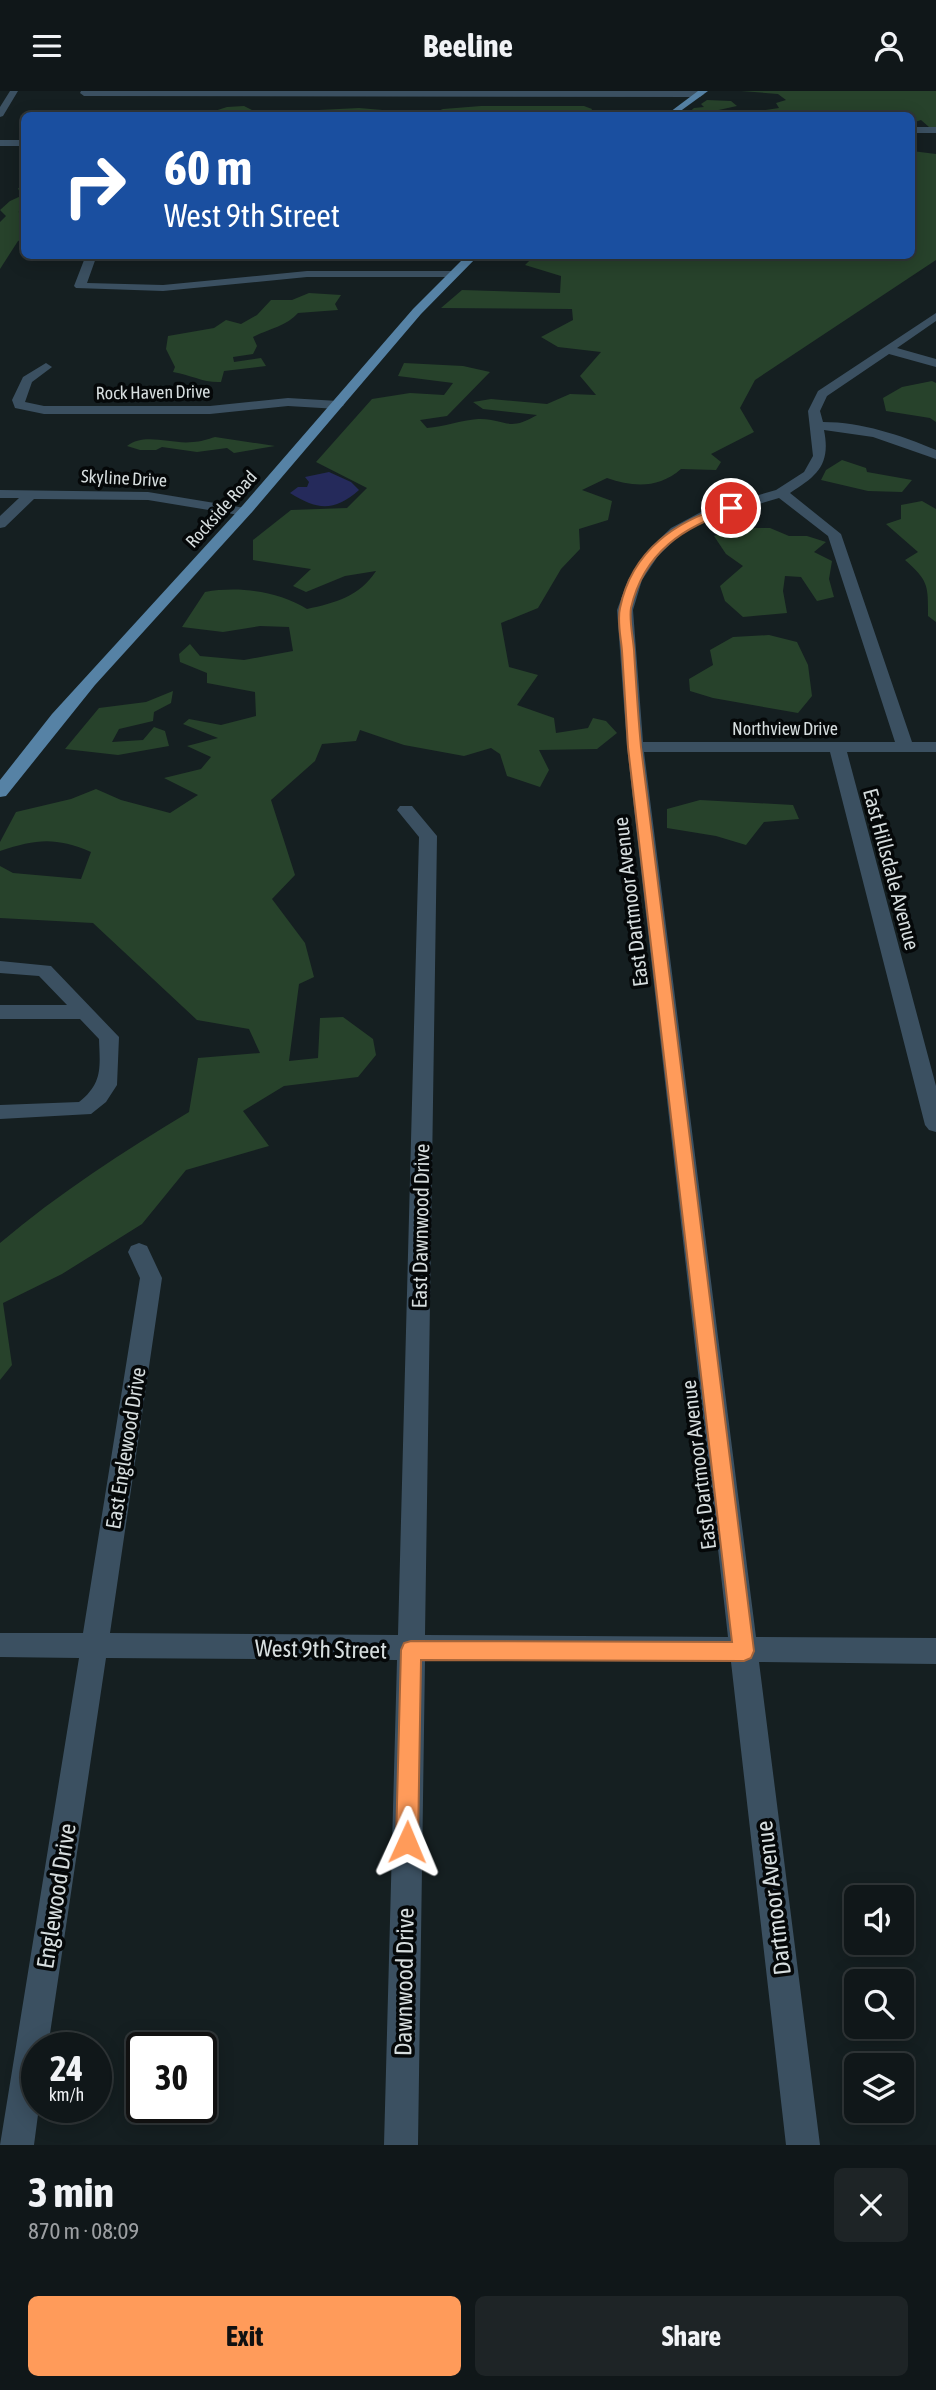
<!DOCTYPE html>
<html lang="en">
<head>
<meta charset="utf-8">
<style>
	:root { --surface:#101719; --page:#1e2426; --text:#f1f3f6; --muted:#9c9fa2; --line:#303638; --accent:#ff9b5a }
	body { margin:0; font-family:"Asap Condensed",sans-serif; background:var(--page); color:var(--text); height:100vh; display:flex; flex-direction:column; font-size:26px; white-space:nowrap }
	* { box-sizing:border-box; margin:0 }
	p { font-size:23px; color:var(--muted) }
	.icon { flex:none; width:38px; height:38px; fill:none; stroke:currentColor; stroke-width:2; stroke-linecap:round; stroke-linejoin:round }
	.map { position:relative; height:2054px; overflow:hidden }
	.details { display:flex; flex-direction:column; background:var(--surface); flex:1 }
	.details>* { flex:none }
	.guide { position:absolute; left:21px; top:21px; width:894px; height:147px; border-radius:10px; box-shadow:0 4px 18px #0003,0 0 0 2px var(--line); background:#1a4fa0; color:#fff; overflow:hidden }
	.controls { position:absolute; left:844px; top:1794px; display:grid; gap:14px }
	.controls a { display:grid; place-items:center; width:70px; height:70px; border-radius:10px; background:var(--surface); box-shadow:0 4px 18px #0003,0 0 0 2px var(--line); font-size:35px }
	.speed { position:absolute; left:21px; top:1941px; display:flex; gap:14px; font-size:35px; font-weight:700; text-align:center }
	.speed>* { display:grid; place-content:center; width:91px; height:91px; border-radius:50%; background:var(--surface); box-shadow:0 4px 18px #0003,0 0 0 2px var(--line); line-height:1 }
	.speed small { font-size:18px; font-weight:400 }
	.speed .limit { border:4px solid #111; border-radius:10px; background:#fff; color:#111 }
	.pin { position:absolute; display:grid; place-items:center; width:60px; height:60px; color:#fff; margin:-30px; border:4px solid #fff; border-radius:50%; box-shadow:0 2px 7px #0007 }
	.me { position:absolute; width:77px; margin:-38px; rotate:1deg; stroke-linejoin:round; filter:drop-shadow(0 0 5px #0008) }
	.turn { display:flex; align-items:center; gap:24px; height:147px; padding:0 28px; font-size:32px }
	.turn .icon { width:91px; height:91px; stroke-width:2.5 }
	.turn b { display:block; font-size:49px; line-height:60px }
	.round { display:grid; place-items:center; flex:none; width:74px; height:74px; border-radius:10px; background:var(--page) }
	.head { display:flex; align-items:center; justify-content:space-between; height:119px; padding:0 28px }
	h1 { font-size:42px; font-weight:700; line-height:52px }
	.button { display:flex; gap:14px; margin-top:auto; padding:14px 28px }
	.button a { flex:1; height:80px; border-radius:10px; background:var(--accent); color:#111; font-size:28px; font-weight:700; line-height:80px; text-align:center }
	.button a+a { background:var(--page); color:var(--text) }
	header { display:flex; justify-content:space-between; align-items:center; height:91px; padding:0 28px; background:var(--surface); font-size:32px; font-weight:700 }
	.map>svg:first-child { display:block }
	.green { fill:#27422b }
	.water { fill:#252a5b }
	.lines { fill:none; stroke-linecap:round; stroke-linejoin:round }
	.minor { fill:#3b5061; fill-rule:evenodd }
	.major { fill:#5682a5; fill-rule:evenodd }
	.route { fill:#ff9b5a; stroke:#a6653a; stroke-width:2 }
	.labels { text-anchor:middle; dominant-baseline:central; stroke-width:7; stroke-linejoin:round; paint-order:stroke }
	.far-street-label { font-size:18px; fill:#d6ddde; stroke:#050809 }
	.street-label { font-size:21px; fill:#d6ddde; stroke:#050809 }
	.near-street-label { font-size:24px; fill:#d6ddde; stroke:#050809 }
</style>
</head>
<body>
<header><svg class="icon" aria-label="menu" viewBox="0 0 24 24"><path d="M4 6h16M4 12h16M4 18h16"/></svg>Beeline<svg class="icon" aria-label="person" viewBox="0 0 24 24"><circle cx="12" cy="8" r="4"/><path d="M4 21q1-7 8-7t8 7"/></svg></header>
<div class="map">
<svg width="936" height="2054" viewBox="0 0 936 2054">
	<rect width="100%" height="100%" fill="#151f21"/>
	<path class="green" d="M741,0H936V36H929L921,29L912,32V24H888L878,21L753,24L751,21L779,17L776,12L786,9L778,3Z
		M707,9L731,10L737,15L714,20L742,24L688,22L694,17L704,16L701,13Z
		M244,15L258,22L359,17L430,23L443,18L481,15H584L592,18L590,23L585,24H202L227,16Z
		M912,60L936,63V169L755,289L740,317L754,341L711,363L721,371L716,379L681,378C658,398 633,396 607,387L582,399L612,410L608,429L579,438L580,458L561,478L538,517L501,532L509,576L538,584L517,614L554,627L556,642L588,637L593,627L606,630L617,642L597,658L539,659L549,679L540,696L507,685L500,663L491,657L464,665L404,654L360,639L356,650L322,653L315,670L271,709L295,784L272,808L305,852L314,886L299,893L289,970L318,967L320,927L343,926L373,948L376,964L358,986L284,995L243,1020L269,1055L186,1079L142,1133L62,1183L3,1212L12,1274L0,1289V1152C59,1102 123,1061 189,1021L198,967L260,962L249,938L197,929L93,832L0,827V775L13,782L81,788L91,761C55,746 37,748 0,760V751L16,721L71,708L96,698L121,709L170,722L198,704L164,687L201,678L211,666L187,655L218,647L183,633L189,628L221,634L256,625L255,601L207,592V582L180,571L179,563L190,553L200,565L244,569L293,560L289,536L260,535L223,541L182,536L205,501C239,495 278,500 307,518C335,512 360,505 376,480L345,485L306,501L293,495L311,478L253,469V449L291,419L347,417L367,397L316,371L372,308L410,302L444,304L453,292L398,285L404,272L463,275L490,281L447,325L420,329L427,337C444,336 461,329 478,328C505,327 507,342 537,324L483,318L473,311L491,308L547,313L570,303L596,304L580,285L601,261L558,256L541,246L573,229L572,218L441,217L462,199L560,202L561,185L525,174L534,165L912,164Z
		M18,97H24V119L18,121L24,122V148L18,150L0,178V131L6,125L0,119L10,110L21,105Z
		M309,202L341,204L335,213L338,219L298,222C287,235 268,238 253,246L257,255L253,263L233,266L234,271L261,267L266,275L224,280L221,291C204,292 191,284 173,281L175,276L166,258L168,245L214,237L226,229L241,233L257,224L271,209H292Z
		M932,290L936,292V331L930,327L886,320L883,307L902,296Z
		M215,346L275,355L234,362L227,357L197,361L162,356L156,359H140L127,355C145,341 172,354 193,351C200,351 208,348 215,346Z
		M842,369L866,377L867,381L912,389L902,401L868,400L821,389L826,379Z
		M922,410L936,418V531L928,525C928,495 929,490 905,469L918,461L886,433L901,428V414Z
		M736,437H770L789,445H807L826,451L814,461L832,470L829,488L834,506L817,510L801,486L785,485L783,500L787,522L743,526L725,510L720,495L743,475L726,463L714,445Z
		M769,544L797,551L808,574L812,605L798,622L713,607L690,600L689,588L713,574L710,559L733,546Z
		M173,600L171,612L154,621L153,630L119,638L112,651L143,649L154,636L165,640L169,655L118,664L65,658L99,617L146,611Z
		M700,709L793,714L799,728L764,731L746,754L716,745L667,737V718Z"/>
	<path class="water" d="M329,381L351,391L359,399C334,421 317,419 290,402L298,396H307L309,391L305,386Z"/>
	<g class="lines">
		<path class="minor" d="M10,0H18L3,25L0,26V16Z
			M81,0H700L704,3L700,6L84,5L80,2Z
			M912,36H936V42H912Z
			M0,49H24V55H0Z
			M86,164H97L87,192L163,194L307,180H453L459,183L453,186H307L163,200L76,197L74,195Z
			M936,222V230L897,257L936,268V276L889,263L827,305L820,320L823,331C862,331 900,344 936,359V368L873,346L824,339C831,374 817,385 790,402L841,443L912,651H936V661H847L936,995V1041L929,1039L925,1034L830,661H644L756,1546L936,1547V1573L759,1571L820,2054H786L731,1571L425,1569L418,2054H384L397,1569L106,1567L48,1956H37V2016H39L34,2054H0L79,1567L0,1566V1542H83L140,1187L128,1161L131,1155L139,1152L147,1155L162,1187L110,1542L398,1544L419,746L397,719L400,715H412L437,745L425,1544L728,1546L627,656L617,519L628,489L648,459L671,437L701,421L776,399L804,381L813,365L808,320L818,300ZM779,407L828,445L895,651H643L633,519L642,489L658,465L681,443L711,427Z
			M46,272L52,276L32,291L25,311L44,315H210L288,307L338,310L344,314L338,318L288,315L210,323H44L15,317L12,309L23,286Z
			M0,399L148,401L245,417L252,421L245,425L148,409L34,408L5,436L0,437V425L19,407H0Z
			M0,870L51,875L119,946L117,994L106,1011L91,1023L0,1028V1014L79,1011C103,992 100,976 99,948L80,928H0V914H67L39,885L0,882Z"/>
		<path class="major" d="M698,0H708L675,24H666Z
			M467,164H479L421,223L253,420L95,594L6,705L0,706V689L52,623L243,414L413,218Z"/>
	</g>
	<path class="route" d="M731,414L735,415V419C684,435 644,461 631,517C629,529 633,546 634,559C636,592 638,624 641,656L754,1560L751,1567L744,1570L421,1569L418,1751L415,1759L407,1762L399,1759L396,1751L401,1559L404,1552L411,1550L732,1551L628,656C626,624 624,592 622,560C621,547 617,530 620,517C632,459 677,428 731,414Z"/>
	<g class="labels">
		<g class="far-street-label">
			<text transform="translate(153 301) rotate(-1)">Rock Haven Drive</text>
			<text transform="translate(124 387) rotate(3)">Skyline Drive</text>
			<text transform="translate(221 418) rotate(-48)">Rockside Road</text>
			<text x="785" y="637">Northview Drive</text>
		</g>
		<g class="street-label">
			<text transform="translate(892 778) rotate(75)">East Hillsdale Avenue</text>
			<text transform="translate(630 811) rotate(-97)">East Dartmoor Avenue</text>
			<text transform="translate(420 1135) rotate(-89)">East Dawnwood Drive</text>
			<text transform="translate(125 1357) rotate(-81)">East Englewood Drive</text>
			<text transform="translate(698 1374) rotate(-97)">East Dartmoor Avenue</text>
		</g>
		<g class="near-street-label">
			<text transform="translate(321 1558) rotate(1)">West 9th Street</text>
			<text transform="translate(56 1805) rotate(-81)">Englewood Drive</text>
			<text transform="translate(773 1807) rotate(-97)">Dartmoor Avenue</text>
			<text transform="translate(404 1891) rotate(-89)">Dawnwood Drive</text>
		</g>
	</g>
</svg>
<div class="controls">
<a><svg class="icon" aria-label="sound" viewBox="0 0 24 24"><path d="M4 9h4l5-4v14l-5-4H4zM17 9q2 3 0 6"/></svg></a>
<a><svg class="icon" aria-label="search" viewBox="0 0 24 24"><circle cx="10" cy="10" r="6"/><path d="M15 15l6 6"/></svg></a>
<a><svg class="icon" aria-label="layers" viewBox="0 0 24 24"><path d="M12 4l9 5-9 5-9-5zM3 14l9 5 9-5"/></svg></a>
</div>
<div class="speed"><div>24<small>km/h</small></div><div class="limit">30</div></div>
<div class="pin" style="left:731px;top:417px;background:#d93025"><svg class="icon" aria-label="arrive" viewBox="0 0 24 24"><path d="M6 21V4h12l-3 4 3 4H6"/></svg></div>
<svg class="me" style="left:407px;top:1751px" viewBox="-20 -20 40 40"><path d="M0-17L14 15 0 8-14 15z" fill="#ff9b5a" stroke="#fff" stroke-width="4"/></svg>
<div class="guide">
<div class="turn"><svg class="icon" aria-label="right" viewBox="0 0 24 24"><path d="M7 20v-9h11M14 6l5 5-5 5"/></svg><div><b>60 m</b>West 9th Street</div></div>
</div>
</div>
<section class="details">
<div class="head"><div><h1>3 min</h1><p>870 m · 08:09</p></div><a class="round"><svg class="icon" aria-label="close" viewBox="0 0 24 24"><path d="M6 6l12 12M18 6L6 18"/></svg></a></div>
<div class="button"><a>Exit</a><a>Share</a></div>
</section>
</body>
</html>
